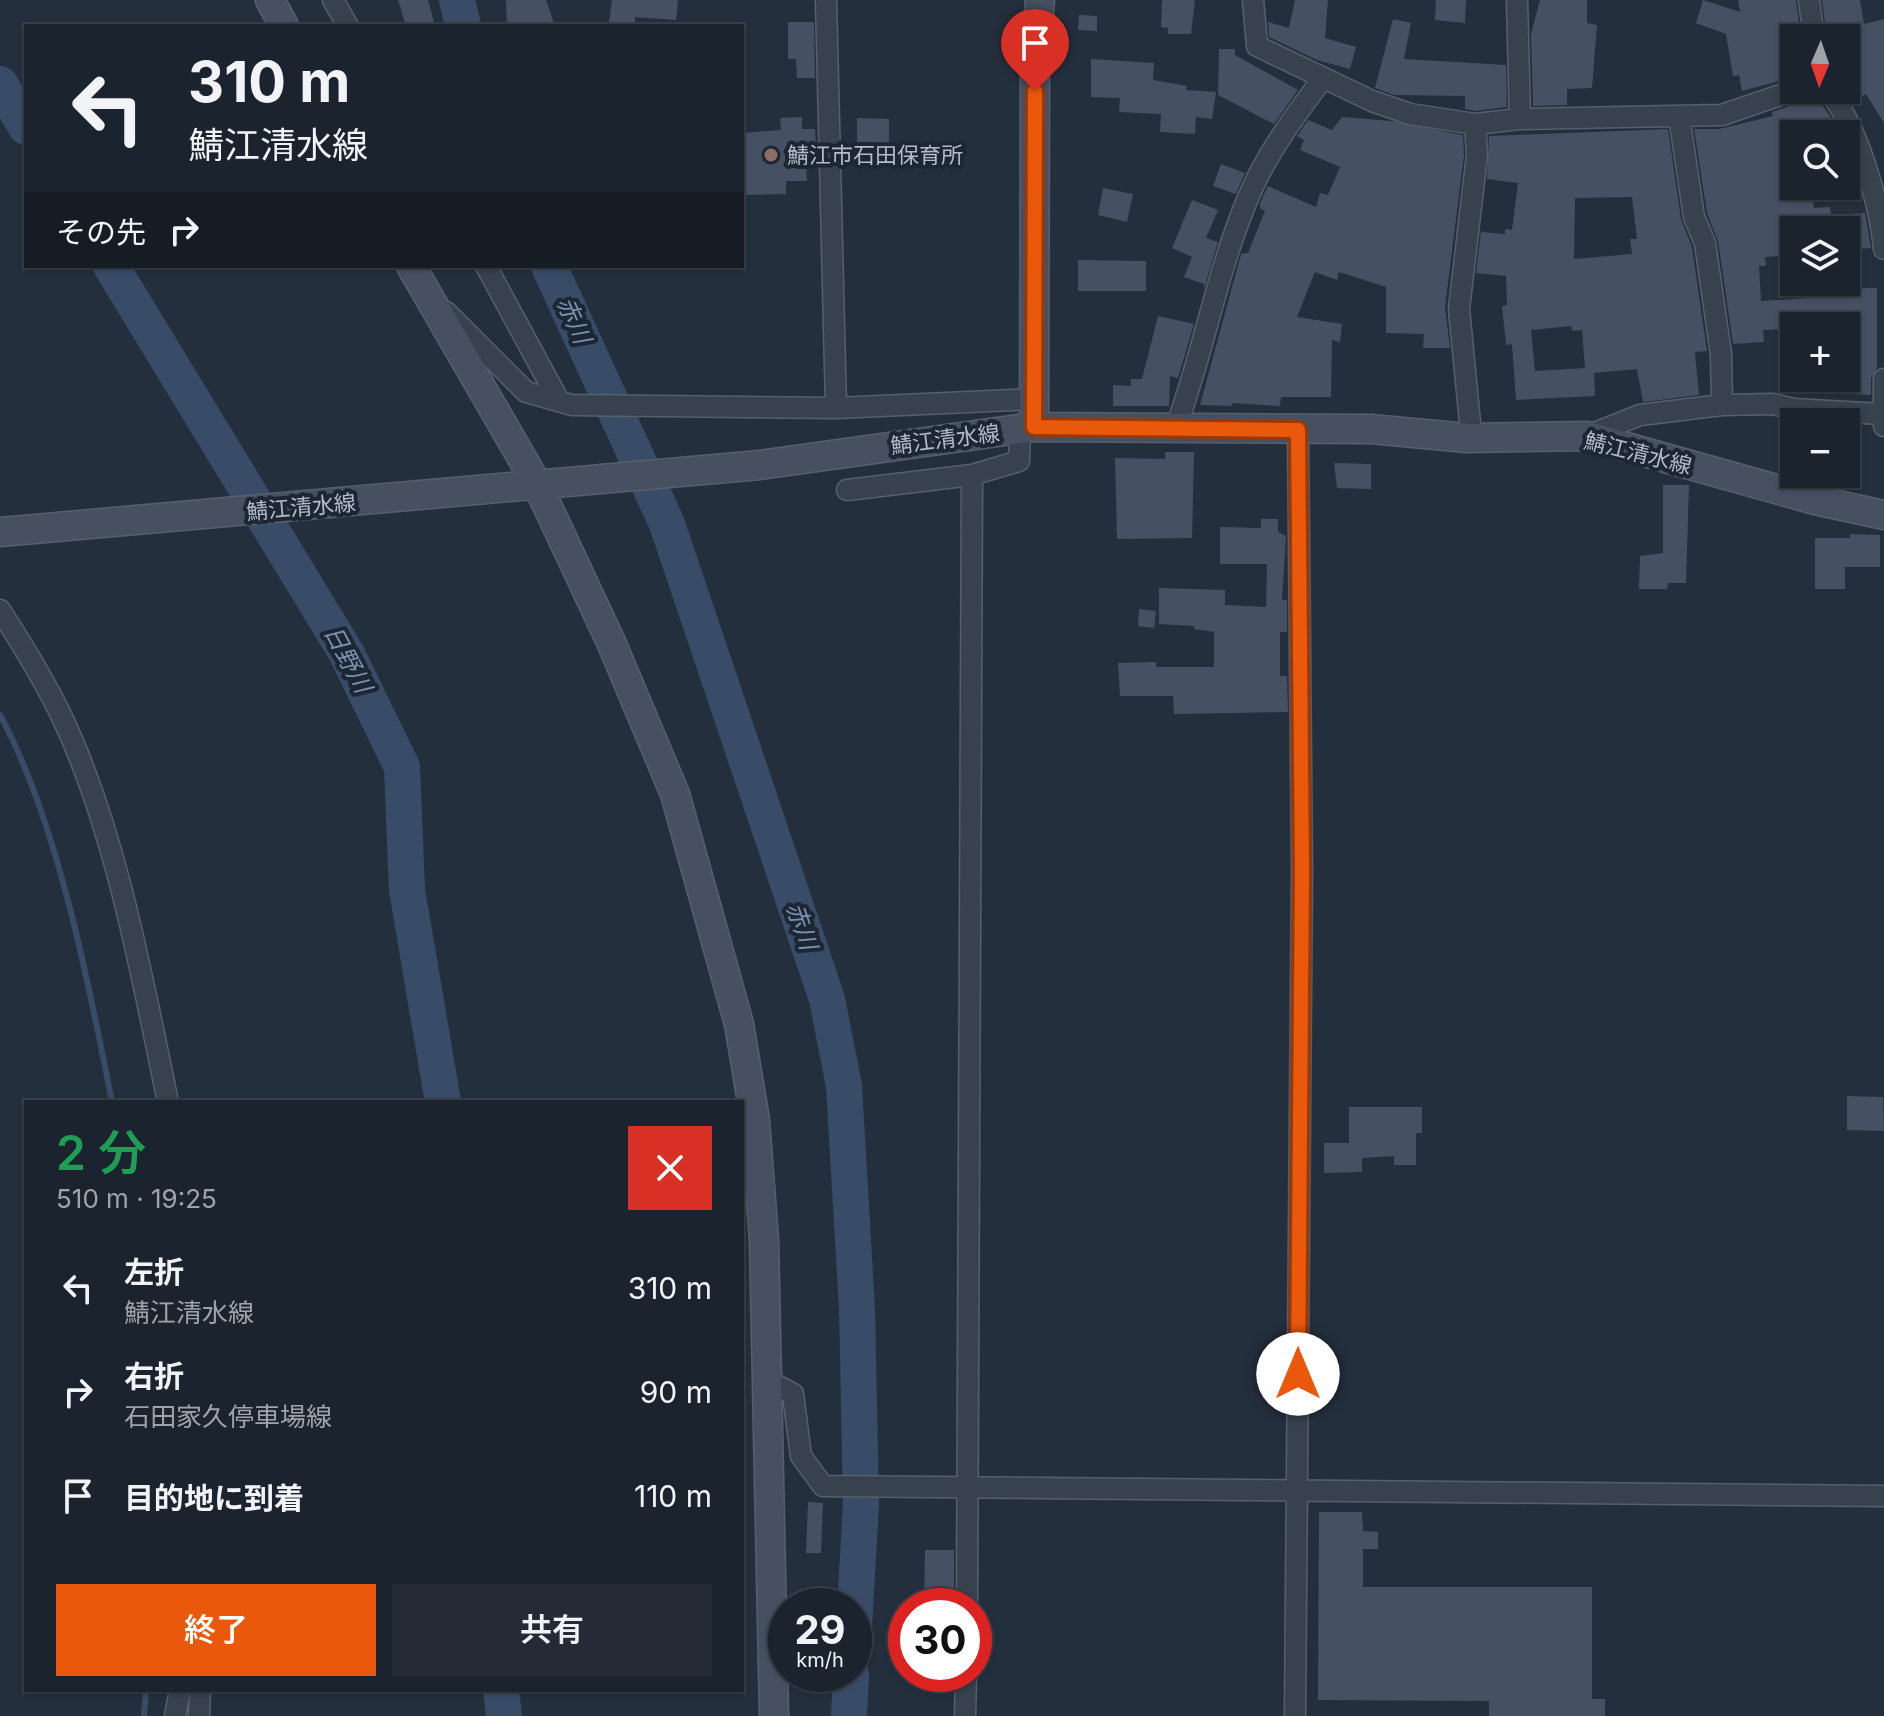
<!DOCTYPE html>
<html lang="ja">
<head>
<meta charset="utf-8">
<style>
	:root { --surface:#1b232e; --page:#242b36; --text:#f1f3f6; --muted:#a0a4aa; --line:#39404a; --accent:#ea580c }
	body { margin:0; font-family:Inter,"Noto Sans JP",sans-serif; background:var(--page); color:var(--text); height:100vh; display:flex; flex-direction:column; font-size:30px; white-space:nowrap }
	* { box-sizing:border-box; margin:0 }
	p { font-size:26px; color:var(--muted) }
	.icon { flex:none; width:44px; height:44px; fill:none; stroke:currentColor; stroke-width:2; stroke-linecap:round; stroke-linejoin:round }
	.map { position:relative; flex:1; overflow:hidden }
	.side { position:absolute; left:24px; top:1100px; width:720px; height:592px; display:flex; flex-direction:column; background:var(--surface); border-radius:0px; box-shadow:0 2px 6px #0004,0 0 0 2px var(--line) }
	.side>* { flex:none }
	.hud { position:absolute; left:24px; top:24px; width:720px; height:244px; border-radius:0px; box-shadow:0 2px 6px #0004,0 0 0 2px var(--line); background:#1b232e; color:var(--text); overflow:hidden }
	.needle { width:52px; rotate:182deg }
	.buttons { position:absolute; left:1780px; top:24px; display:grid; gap:16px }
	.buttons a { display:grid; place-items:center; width:80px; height:80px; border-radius:0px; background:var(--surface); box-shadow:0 2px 6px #0004,0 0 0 2px var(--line); font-size:40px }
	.speed { position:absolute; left:768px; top:1588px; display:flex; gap:16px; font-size:40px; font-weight:700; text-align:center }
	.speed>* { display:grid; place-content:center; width:104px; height:104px; border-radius:50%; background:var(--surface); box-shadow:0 2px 6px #0004,0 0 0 2px var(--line); line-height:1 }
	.speed small { font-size:20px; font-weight:400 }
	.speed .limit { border:12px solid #d22; background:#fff; color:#111 }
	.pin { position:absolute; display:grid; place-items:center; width:68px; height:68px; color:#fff; margin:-82px -34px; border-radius:50% 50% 50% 0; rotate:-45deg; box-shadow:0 0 8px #0007 }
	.pin .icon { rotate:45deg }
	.me { position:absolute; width:88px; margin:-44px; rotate:0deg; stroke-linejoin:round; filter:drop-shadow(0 0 6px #0008) }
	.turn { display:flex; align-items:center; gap:28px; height:168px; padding:0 32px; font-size:36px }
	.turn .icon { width:104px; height:104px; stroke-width:2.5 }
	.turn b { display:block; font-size:56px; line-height:68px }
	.then { display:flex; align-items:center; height:76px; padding:0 32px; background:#0003; gap:16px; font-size:30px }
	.round { display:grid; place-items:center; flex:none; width:84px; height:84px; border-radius:0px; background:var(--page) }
	.summary { display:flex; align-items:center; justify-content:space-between; height:136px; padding:0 32px }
	h1 { font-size:48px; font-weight:600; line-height:60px; color:#1e9e55 }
	.cta { display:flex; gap:16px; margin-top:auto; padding:16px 32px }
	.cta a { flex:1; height:92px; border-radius:0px; background:var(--accent); color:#fff; font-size:32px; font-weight:600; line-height:92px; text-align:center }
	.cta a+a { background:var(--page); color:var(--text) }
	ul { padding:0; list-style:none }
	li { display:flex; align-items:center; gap:24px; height:104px; padding:0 32px }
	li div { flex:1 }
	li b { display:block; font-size:30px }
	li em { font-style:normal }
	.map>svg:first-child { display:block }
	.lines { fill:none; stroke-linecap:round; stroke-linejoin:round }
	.stream { stroke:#394c67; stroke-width:6 }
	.river { stroke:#394c67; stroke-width:36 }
	.building { fill:#455162; fill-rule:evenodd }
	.street-casing { stroke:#565f6c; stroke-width:23 }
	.secondary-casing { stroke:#565f6c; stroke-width:31 }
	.street { stroke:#38414e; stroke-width:20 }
	.secondary { stroke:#465061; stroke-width:28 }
	.route-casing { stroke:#983908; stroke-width:20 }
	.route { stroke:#ea580c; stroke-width:14 }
	.education-dot { fill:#8d6e63; stroke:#1d2633; stroke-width:3 }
	.labels { text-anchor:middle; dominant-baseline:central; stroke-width:8; stroke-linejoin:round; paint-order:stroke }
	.poi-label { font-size:22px; fill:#b4bcc9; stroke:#1d2633; text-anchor:start }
	.street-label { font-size:22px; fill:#b4bcc9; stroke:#1d2633 }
	.water-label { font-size:24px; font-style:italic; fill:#7c92b1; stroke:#1d2633 }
</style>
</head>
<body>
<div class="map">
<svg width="1884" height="1716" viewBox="0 0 1884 1716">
	<rect width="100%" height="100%" fill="#242f3e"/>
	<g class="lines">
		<path class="stream" d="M0,715C57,820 89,984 112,1102
			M144,1716L146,1690"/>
		<path class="river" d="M457,0L463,26
			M0,84L26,127
			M111,266L347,654L402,767L407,890L443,1102
			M549,266L667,524L827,999L844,1086L857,1309L861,1503L854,1627
			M501,1690L504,1716
			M849,1716L851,1674"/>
	</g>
	<path class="building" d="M398,0H428L435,26H406Z
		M506,0H546L555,26H507Z
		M612,0H678L676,20L635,17V24L609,22Z
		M1162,0H1195L1191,34H1168V28L1161,27Z
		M1295,0H1328L1325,38L1356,47L1350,69L1317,60L1269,37L1268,22L1289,28Z
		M1436,0H1466L1465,23L1435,20Z
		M1540,0H1587V23L1597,25L1592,88L1567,89V105L1533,106L1531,34Z
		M1703,0L1740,12L1738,0H1796L1801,38H1794V77L1742,91L1739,75L1733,76L1726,34L1696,23Z
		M1822,0H1860L1864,24L1884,19V123L1866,94L1852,102L1843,90L1846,65L1860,55L1856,29L1826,31Z
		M1079,15L1097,16V31L1078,30Z
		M1393,19L1411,23L1404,59L1506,65L1507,107L1475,111L1465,109V96L1394,95L1375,88Z
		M788,22H814L815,78H797L796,59H788Z
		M1219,49H1235V55L1298,90L1274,124L1218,95Z
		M1091,59L1154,63L1153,80L1187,86L1186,90L1216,92L1212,119L1196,117L1195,134L1160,132L1161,114L1119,112L1120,98L1091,97Z
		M1816,97L1830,116L1835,134H1794V186H1812L1814,208L1830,207L1831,215L1865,213L1871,248L1846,250V230H1794V255L1765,257L1766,266H1759L1761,301L1809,298V289L1877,288V368L1871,378V395L1841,394V378H1846V326L1763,330L1764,342L1733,344L1718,241L1707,213L1694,129H1719L1773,116L1772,112Z
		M802,117V129H815L817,162H806L807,181H786V194L745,195L742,133L781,130L780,118Z
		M1342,117L1391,121L1463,135L1464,155L1445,307L1450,348H1423L1424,334L1386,333V287L1339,272L1337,280L1315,272L1297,317L1342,324L1340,342L1332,340L1331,397H1281L1280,406L1232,403V406L1200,405L1241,254L1248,253L1258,228L1265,211L1260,208V203L1268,186L1316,207L1320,193L1328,195L1340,167L1300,150L1304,140L1297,136L1308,120L1332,130Z
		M857,118L889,119V150H857Z
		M1668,129L1681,219L1692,247L1707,351L1695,352L1699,395L1643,402L1637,369L1594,373L1595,396L1516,400L1512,344L1506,345L1502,306L1507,305L1506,276L1476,273L1481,232L1505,234V229L1512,230L1518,183L1487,179L1489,136ZM1632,197L1637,239H1630L1632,254L1574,259L1575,198ZM1571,326L1572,331L1582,330L1585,368L1535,371L1531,330Z
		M1221,164L1245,173L1236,194L1213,186Z
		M1103,188L1133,194L1127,222L1098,215Z
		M1192,200L1218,210L1206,238L1218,242L1204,289V284L1184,277L1192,257L1172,248Z
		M1078,260L1146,261V291H1078Z
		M1158,316L1194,324L1178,378L1170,376L1169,406H1113V385L1131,386V379H1142Z
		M1165,452H1194L1192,538L1117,539L1115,458L1165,459Z
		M1334,463L1371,464V489L1337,488Z
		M1663,485H1689L1686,583H1668L1667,589H1639L1640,556L1663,553Z
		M1261,519H1278V532L1286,536L1282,600H1287V632H1280V676H1287L1288,712L1174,714L1173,696H1120L1118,663L1156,662V667H1214V632L1194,629V626L1159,624V588L1225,590V605L1266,607L1267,564H1220V527L1261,528Z
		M1850,534L1880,535V567H1845V589H1815V538H1850Z
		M1139,609L1156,611L1154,628L1138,626Z
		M1847,1096L1883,1097L1884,1131L1847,1130Z
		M1349,1107H1422V1133H1416V1165H1394V1156L1362,1158V1172L1324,1173V1143H1349Z
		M808,1502L823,1503L821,1553H806Z
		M1319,1512H1362L1363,1531L1378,1532V1549H1363V1587H1592V1699H1605V1716H1489V1701L1318,1700Z
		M925,1550H954V1598H942L941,1606H924Z"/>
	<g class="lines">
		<g class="street-casing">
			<path id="street" d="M333,0L348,26
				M826,0L836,408
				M1253,0L1257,46L1372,101L1410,114L1475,124L1520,119L1722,115L1795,90
				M1517,0L1520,119
				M1809,0L1814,38
				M1827,90C1857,121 1880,206 1884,249
				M1679,116L1694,217L1705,243L1721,354L1722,405
				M486,266L559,401
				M446,312L526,392L572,405L836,408L1034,399
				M1884,379V426
				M1175,430C1204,352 1217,268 1251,191C1269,150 1297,113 1323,78
				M1587,436L1640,415L1722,405L1773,404L1794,409L1882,414
				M1467,438L1470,423L1459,309L1477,155L1475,124
				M847,490L972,475L1019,461L1020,429
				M0,610C22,644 43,678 61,715C116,830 142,977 168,1102
				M767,1380L793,1394L801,1456L823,1486L1884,1496
				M967,1606L972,475
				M175,1716L180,1690
				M199,1716L200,1690
				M965,1716L966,1674
				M1295,1716L1302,871L1298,430"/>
		</g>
		<g class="secondary-casing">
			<path id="secondary" d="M270,0L284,26
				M411,266L537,484L611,642L675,794L739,1024L755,1120L764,1240L774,1716
				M1034,427L1035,61L1040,0
				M0,532L760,465L1034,427L1371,429L1467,438L1587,436L1815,500L1884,515"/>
		</g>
		<use href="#street" class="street"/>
		<use href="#secondary" class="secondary"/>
	</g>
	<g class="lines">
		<g class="route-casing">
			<path id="route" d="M1035,91L1034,427L1298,430L1302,871L1298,1374"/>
		</g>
		<use href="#route" class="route"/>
	</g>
	<circle class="education-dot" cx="771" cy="155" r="8"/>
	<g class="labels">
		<g class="poi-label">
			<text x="787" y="155">鯖江市石田保育所</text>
		</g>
		<g class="street-label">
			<text transform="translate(945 439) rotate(-7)">鯖江清水線</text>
			<text transform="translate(1638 453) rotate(14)">鯖江清水線</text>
			<text transform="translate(301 507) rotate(-5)">鯖江清水線</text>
		</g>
		<g class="water-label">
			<text transform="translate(574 320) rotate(66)">赤川</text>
			<text transform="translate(348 659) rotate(62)">日野川</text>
			<text transform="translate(802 926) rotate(71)">赤川</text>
		</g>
	</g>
</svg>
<div class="buttons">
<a><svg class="needle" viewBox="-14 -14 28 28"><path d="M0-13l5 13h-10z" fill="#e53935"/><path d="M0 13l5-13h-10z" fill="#a0a4aa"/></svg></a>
<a><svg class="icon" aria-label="search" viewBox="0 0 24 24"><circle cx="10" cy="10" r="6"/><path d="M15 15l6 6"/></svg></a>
<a><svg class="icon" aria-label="layers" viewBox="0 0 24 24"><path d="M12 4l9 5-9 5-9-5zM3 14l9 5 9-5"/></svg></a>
<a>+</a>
<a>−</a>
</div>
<div class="speed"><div>29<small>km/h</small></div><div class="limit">30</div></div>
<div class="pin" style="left:1035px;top:91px;background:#d93025"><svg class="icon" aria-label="arrive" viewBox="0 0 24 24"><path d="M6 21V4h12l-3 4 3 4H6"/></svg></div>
<svg class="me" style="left:1298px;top:1374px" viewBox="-20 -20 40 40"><circle r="19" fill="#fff"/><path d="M0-13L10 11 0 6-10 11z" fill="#ea580c"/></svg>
<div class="hud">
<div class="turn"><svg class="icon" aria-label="left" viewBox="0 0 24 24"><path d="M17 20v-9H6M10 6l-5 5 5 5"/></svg><div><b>310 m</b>鯖江清水線</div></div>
<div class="then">その先<svg class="icon" aria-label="right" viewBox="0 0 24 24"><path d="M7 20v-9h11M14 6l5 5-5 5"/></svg></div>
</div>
<section class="side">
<div class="summary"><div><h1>2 分</h1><p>510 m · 19:25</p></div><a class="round" style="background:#d93025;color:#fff"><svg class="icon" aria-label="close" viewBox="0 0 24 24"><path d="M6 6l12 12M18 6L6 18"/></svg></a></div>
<ul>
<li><svg class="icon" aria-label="left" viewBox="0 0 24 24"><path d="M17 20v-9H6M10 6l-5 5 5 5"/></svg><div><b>左折</b><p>鯖江清水線</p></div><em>310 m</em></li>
<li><svg class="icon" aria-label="right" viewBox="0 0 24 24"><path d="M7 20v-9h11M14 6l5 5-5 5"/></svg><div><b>右折</b><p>石田家久停車場線</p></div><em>90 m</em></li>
<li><svg class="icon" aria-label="arrive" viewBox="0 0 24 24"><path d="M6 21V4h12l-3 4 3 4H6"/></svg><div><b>目的地に到着</b></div><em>110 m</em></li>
</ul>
<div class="cta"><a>終了</a><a>共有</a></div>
</section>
</div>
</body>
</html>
